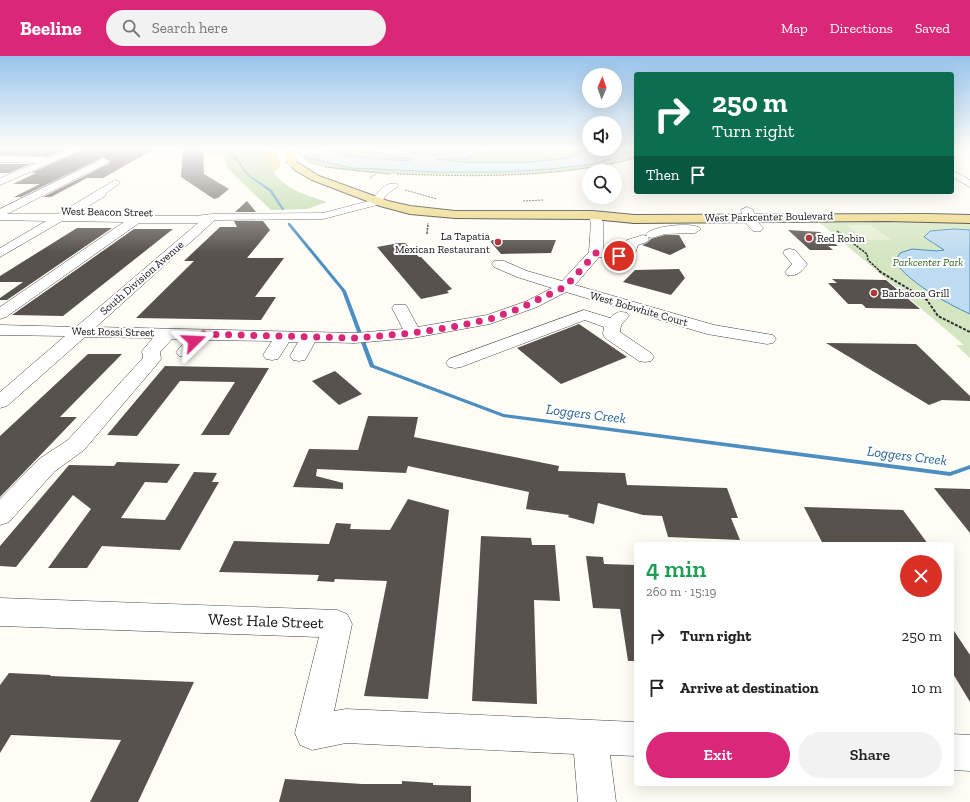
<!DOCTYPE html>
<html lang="en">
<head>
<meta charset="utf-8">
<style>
	:root { --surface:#fff; --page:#f2f2f2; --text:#222; --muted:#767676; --accent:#db2777 }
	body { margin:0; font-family:"Zilla Slab",serif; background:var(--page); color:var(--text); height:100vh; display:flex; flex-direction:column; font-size:15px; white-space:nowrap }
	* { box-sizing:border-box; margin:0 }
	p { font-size:13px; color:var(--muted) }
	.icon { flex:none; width:22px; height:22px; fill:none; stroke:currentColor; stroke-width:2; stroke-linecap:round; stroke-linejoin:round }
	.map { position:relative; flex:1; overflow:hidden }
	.sheet { position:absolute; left:634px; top:486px; width:320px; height:244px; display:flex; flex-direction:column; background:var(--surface); border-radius:4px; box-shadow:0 4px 16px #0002 }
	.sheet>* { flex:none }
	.hud { position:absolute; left:634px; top:16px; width:320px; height:122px; border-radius:4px; box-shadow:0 4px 16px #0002; background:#0b6e4f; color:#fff; overflow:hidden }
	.needle { width:26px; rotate:2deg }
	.controls { position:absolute; left:582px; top:12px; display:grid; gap:8px }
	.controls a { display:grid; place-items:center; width:40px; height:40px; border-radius:50%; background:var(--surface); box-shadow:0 4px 16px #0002; font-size:20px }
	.pin { position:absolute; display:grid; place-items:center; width:34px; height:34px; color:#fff; margin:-17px; border:2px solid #fff; border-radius:50%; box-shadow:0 1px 4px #0007 }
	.me { position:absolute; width:44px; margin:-22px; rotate:69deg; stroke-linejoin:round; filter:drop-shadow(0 0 3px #0008) }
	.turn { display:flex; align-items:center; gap:14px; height:84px; padding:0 12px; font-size:18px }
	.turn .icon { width:52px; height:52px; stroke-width:2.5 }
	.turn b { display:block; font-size:28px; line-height:34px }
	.then { display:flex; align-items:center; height:38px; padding:0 12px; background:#0003; gap:8px; font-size:15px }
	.round { display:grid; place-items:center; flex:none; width:42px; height:42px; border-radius:21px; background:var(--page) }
	.summary { display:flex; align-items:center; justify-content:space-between; height:68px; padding:0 12px }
	h1 { font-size:24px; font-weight:600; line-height:30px; color:#1e9e55 }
	.action { display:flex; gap:8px; margin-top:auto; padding:8px 12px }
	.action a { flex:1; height:46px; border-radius:24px; background:var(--accent); color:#fff; font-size:16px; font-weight:600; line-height:46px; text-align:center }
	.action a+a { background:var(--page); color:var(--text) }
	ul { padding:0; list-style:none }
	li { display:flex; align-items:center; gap:12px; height:52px; padding:0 12px }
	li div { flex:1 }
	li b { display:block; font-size:15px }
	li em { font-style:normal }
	header { display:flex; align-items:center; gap:24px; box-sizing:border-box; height:56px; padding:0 20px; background:var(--accent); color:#fff }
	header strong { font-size:19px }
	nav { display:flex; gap:22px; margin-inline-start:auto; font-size:14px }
	.search { width:280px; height:36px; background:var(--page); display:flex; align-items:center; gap:10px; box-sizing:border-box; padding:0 14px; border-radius:22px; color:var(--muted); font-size:15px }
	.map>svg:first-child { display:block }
	.green { fill:#d3e6c1 }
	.forest { fill:#b7d5a1 }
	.pitch { fill:#e3eed1 }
	.water { fill:#bedcf1; stroke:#4c8ec0 }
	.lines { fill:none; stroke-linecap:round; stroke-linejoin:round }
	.stream { fill:#4c8ec0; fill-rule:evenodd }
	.building { fill:#58524e }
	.minor-casing { stroke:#434343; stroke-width:1 }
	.major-casing { stroke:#212121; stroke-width:2 }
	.path-far2 { stroke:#323232; stroke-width:1; stroke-dasharray:2 1; stroke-linecap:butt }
	.path-far1 { stroke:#323232; stroke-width:1.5; stroke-dasharray:2.5 1; stroke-linecap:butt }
	.path { stroke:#323232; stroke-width:2; stroke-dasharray:3 1.5; stroke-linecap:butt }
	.minor { fill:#fff; fill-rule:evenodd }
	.major { fill:#ebd378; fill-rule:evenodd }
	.major-bridge-casing { stroke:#212121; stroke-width:10; stroke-linecap:butt }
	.major-bridge { stroke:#ebd378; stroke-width:10 }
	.route { stroke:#db2777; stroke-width:7; stroke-dasharray:0 12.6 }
	.poi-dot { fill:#b33537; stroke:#fff; stroke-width:1.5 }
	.labels { text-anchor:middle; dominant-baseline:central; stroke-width:4; stroke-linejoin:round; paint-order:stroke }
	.far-street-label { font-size:11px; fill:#101010; stroke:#fff }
	.far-poi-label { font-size:11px; fill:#101010; stroke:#fff; text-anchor:start }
	.far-park-label { font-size:11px; font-style:italic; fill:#316226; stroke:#fff }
	.water-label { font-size:14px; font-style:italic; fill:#256197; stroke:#fff }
	.near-street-label { font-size:16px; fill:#101010; stroke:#fff }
</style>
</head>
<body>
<header>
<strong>Beeline</strong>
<div class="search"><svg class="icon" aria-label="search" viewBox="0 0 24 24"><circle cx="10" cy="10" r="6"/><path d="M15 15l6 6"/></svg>Search here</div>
<nav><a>Map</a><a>Directions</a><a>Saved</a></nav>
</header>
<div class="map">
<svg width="970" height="746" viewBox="0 0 970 746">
	<rect width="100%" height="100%" fill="#fefcf5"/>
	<path class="green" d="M880,164L970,166V302L956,289H964L818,165Z"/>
	<path class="forest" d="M191,93H268C265,101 268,106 272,113C282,133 307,139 327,146L307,153L271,154L227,112L224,98H183Z
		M324,93H362L413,104L356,101L328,95Z
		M393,93H499C460,95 432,100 393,93Z
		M554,93H588C582,96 575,100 569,102C553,107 449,109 436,103H466L473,97Z
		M636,94V102C573,120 503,120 437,119C394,118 352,118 310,108L303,101L352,112L407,115L551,113L594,108Z"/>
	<path class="pitch" d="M846,169H870L892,184H867Z"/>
	<path class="water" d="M291,93H324L328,95L356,101L409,105L412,104L362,93H393L416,97L433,98L499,93H554L473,97L466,103H437L462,106H530L568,102L588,93H636V94L594,108L551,113L497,116H440L352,112L303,101Z
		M954,173L970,174V258C946,247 910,227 895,206L900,197L912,193L937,195L944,194L924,181L930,175Z"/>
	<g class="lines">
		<path class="stream" d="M231,93H233L232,96L249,119L272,134L284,153V154H282L270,136L247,119L230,96Z
			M288,167H290L346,235L374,309L504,358L950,416L970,409V413L950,420L503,361L370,311L342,235L288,169Z"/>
	</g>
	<path class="building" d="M0,92H21L69,93L47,101L43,100L0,99Z
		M156,92L103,122H87L51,141H43L108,108L110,105L103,101L21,141H14L40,128H13L36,117H31L84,93Z
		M183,92H203L204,118L229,133L218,142L214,143L181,121Z
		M0,108H31L9,117H0Z
		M247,145L256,156H235Z
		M234,165H263L270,174L247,202H284L255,241H276L261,264L136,262L194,205H184L220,171H237Z
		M77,172H112L7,244H0V242L23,226H0V220Z
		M134,173H173L63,260L12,259Z
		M788,174L820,176L838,190H828L833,194H810Z
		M665,179H679L686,191L670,199L642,189L647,187L651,183Z
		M489,184H556L551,197L501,198Z
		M399,187H405L419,201H421L452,233L447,235L449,237L421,243L377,191Z
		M679,213L685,222L671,239L623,226L635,214Z
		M832,223L886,224L920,253L866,252L862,248H848L828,227H837Z
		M579,268L627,301L561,328L517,292Z
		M826,287L916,288L970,340V345L942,344L929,349Z
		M88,298H122L60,361H77L0,441V380Z
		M165,310L269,312L229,379H201L235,326L180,325L137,380L107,379Z
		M335,315L362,338L339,349L312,325Z
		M368,360L418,361L414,381L559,410L558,415L625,417L627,429L727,432L738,462H731L740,484L668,481L662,460L643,459L598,447L594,468L568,461L569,459L526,453L529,436L408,410L406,417L317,413L316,420L343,427V433L293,431L309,393L358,394Z
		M117,406L180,408L167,427L145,426L121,462L165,464L194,416L217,417L212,426H219L180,494L102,490L87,512H48L91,453L73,439L16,511L0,510V490L69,409L114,410Z
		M934,432L970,433V477Z
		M408,443L449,454L428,643L364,640L387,525L335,523L334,526L317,525L319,519L219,516L234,485L329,488L336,467L351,468L350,473L390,474Z
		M804,451L903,454L928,488H823Z
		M481,480L531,482L532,489H555L560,545L534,544L537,648L472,645Z
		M586,500L603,501L604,508L636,509V605H628L620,553L593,552Z
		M952,572L970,599V646L952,616Z
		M9,617L51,619L50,620L194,626L138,746H90L121,684L11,679L0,697V629Z
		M285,723L362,728H402V725L433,727V729L471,730V746H279Z"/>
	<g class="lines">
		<g class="minor-casing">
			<path id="minor" d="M73,93H83L0,129V122L38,107L0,106V100L43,101L47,103Z
				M104,102L109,105L107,107L7,158H58L115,124L119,125L120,127L106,137L105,140L74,159L196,160L212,158L323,157L373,144C377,136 386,125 397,128L398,130L385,140L381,148L323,163L215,164L96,271L355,277L403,273L392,252L394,249H406L418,271L487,259L527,245L552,232L517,221L494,211L492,208L494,205H504L527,215L562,225L589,196L591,166L588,159L594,156L598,157L603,166V194L623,196L627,184L643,179L647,180L646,178C652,170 695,165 701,173L695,177L665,178L652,182L648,181L649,183L647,186L638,189L633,204L628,205L599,201L575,229L714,269L767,278L773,279L776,283L773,287L767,288L707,278L566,236L537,251L490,268L413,282L355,287L315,286L305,304L299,305L293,304L290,300L298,286H289L278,303L272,304L266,303L263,299L272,285L204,284C197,293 192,303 179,300L176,296L187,283H172L160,296L161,303L158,307L84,394L55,415L9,466L0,469V443L39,403L68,384L143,302L142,295L153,282L85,281L7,350L0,352V336L65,280L0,279V269L76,271L198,167H139L6,261L0,263V251L124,166L62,165L0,201V192L46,165L0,164V153Z
				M952,114L970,124V131L952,121Z
				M747,151L753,154L756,164L763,172L761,175H753L744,165L741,154Z
				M790,193L795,194L807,208C802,216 796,221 787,219L785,216L792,208L783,197L785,194Z
				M584,254L610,262C616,256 619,255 627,257L629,260L621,269L620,276L651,297L654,301L651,305L645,306L639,305L605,282L603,278L604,271L585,264L461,311L455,312L449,311L446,307L449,303Z
				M0,542L337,554L347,558L352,568L334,655L346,653L636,666V700L610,699L616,746H578L574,698L346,687L312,694L300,689L295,677L319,581L0,570Z
				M952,678L970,679V715L952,714Z"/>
		</g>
		<g class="major-casing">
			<path id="major" d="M292,103L319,120L388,145L410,150L455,155H593L634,159L928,158L970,159V167L886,165L634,167L593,163L455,162L410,158L380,150L312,124L296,115L287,106Z"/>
		</g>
		<path class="path-far2" d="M111,95L170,96
			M118,95L124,93
			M172,96L178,93
			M325,111L390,118
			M397,118C478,121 557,122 636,102
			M370,122L376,118
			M405,134L437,143
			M523,145L543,144"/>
		<path class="path-far1" d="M837,175L867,198L868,204L881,216
			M427,178L428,167"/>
		<path class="path" d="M879,215L927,244L938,260L970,276"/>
		<use href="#minor" class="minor"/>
		<use href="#major" class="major"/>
		<g class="major-bridge-casing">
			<path id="major-bridge" d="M274,93L272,98L275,110
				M289,93L292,106"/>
		</g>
		<use href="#major-bridge" class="major-bridge"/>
	</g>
	<linearGradient id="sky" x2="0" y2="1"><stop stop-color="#97c4ec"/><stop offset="0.47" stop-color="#fffefa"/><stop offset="1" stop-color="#fffefa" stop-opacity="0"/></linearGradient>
	<rect width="970" height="197" fill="url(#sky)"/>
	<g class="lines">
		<path class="route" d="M194,285L200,278L355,282L413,277L458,270L490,263L518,253L565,231L596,197L619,200"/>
	</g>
	<g class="poi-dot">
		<circle cx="809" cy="182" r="4"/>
		<circle cx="498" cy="186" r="4"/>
		<circle cx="874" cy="237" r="4"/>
	</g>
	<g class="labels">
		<g class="far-street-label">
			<text transform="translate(107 156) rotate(1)">West Beacon Street</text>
			<text transform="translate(769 161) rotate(-1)">West Parkcenter Boulevard</text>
			<text transform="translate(142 222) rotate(-41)">South Division Avenue</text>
			<text transform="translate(639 253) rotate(16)">West Bobwhite Court</text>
			<text transform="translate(113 276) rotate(1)">West Rossi Street</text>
		</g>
		<g class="far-poi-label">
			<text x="490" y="180" text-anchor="end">La Tapatia<tspan x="490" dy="13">Mexican Restaurant</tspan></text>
			<text x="817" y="182">Red Robin</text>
			<text x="882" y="237">Barbacoa Grill</text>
		</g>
		<g class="far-park-label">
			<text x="928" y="206">Parkcenter Park</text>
		</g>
		<g class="water-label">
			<text transform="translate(586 358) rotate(7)">Loggers Creek</text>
			<text transform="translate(907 400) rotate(7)">Loggers Creek</text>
		</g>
		<g class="near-street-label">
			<text transform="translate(266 565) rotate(2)">West Hale Street</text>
		</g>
	</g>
</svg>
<div class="controls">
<a><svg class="needle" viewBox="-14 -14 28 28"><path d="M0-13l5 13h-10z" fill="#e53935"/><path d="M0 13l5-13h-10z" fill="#767676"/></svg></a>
<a><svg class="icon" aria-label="sound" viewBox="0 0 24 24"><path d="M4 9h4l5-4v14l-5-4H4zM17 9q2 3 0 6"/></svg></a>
<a><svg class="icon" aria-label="search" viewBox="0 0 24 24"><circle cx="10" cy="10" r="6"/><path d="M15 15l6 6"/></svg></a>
</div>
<div class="pin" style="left:619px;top:200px;background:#d93025"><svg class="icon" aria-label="arrive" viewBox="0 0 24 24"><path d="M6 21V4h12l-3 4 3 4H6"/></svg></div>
<svg class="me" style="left:194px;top:285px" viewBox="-20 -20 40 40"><path d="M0-17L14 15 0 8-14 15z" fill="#db2777" stroke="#fff" stroke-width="4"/></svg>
<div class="hud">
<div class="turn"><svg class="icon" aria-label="right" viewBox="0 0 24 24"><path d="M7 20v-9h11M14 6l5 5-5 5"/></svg><div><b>250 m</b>Turn right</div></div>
<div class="then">Then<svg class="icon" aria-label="arrive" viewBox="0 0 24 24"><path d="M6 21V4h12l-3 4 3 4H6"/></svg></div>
</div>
<section class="sheet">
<div class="summary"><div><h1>4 min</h1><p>260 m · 15:19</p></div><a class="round" style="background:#d93025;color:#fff"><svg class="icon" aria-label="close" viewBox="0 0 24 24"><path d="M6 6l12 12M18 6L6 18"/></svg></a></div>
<ul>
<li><svg class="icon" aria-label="right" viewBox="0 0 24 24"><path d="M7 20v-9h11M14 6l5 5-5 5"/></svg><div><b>Turn right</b></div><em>250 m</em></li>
<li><svg class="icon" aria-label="arrive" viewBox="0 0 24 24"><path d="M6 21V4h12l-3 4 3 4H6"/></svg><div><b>Arrive at destination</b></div><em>10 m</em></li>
</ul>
<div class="action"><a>Exit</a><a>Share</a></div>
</section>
</div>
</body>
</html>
